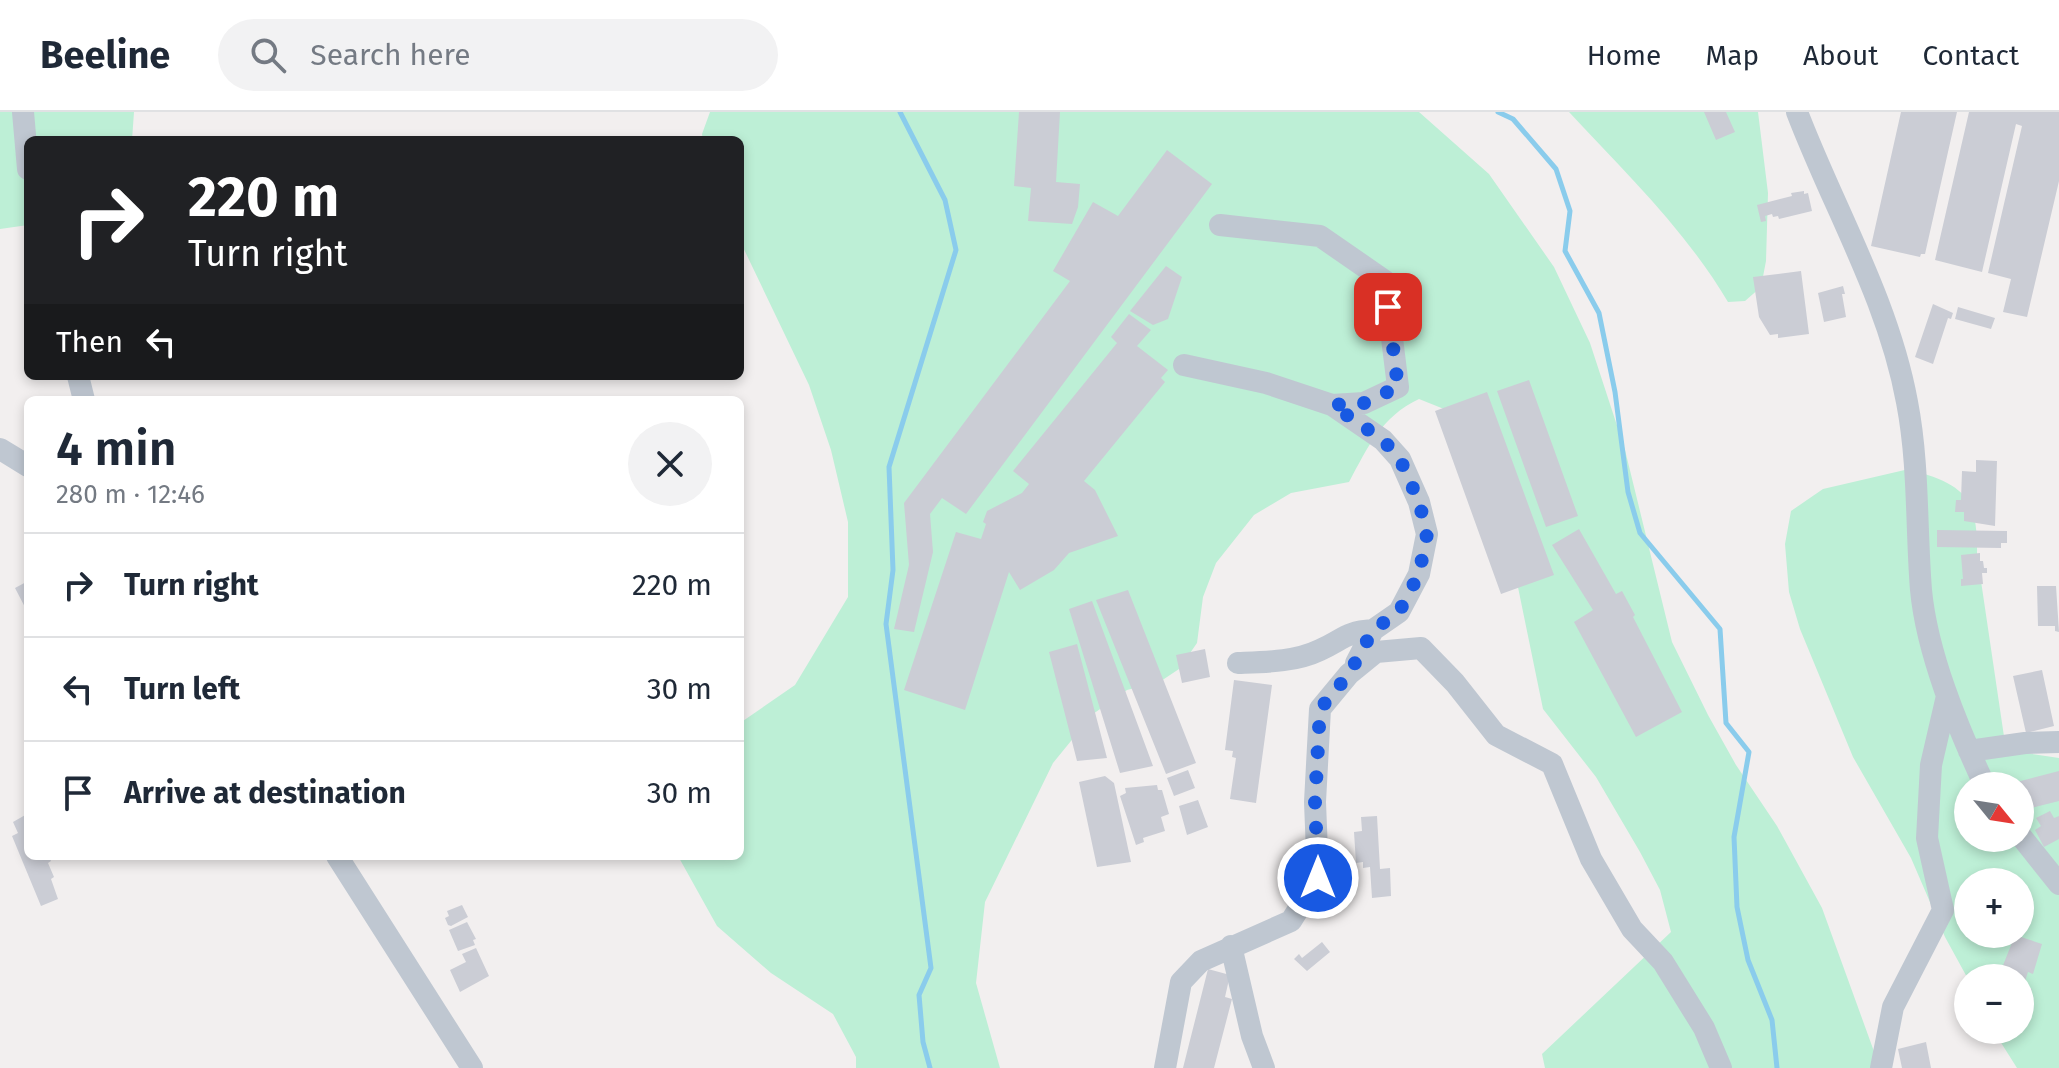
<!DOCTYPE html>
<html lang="en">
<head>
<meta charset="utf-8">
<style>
	:root { --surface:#fff; --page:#f2f2f3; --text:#1f2937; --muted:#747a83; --line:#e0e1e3 }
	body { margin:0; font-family:"Fira Sans",sans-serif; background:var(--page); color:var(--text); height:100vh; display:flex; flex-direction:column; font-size:30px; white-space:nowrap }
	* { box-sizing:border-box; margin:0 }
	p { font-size:26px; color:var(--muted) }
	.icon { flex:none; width:44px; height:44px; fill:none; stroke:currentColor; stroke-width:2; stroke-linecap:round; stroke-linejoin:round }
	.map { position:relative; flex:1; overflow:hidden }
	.drawer { position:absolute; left:24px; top:284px; width:720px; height:464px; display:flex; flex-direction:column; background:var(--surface); border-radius:12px; box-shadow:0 4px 12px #0003 }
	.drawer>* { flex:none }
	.top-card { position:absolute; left:24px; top:24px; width:720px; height:244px; border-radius:12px; box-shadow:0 4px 12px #0003; background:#202124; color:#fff; overflow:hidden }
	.needle { width:52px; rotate:120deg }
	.fabs { position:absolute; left:1954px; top:660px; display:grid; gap:16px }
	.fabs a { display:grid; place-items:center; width:80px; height:80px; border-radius:50%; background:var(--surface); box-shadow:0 4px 12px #0003; font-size:40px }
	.pin { position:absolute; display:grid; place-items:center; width:68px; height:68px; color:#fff; margin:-34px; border-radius:16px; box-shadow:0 4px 12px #0006 }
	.me { position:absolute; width:88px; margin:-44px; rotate:0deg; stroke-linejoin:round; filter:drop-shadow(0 0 6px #0008) }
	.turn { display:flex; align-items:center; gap:28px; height:168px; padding:0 32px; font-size:36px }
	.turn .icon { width:104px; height:104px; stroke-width:2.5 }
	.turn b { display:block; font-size:56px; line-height:68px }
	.then { display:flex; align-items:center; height:76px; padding:0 32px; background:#0003; gap:16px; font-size:30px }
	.round { display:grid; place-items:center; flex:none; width:84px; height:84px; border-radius:42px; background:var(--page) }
	.overview { display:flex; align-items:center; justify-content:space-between; height:136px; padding:0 32px }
	h1 { font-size:48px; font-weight:600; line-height:60px }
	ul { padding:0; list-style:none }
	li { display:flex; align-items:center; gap:24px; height:104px; padding:0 32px; border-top:2px solid var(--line) }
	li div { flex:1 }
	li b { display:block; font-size:30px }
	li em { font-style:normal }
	header { display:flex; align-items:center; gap:48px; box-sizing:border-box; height:112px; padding:0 40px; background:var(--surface); border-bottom:2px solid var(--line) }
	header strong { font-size:38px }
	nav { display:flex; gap:44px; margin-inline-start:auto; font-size:28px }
	.search { width:560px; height:72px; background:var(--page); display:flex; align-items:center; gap:20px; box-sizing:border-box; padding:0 28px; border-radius:44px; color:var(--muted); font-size:30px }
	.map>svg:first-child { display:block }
	.green { fill:#bdefd6; fill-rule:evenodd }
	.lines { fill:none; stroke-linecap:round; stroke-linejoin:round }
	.stream { stroke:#8accec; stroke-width:5 }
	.building { fill:#cbcdd5 }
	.minor { stroke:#bfc7d1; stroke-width:22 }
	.route { stroke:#1859e2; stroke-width:14; stroke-dasharray:0 25.2 }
</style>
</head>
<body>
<header>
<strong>Beeline</strong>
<div class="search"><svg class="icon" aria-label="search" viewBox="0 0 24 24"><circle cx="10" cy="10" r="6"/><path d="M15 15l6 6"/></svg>Search here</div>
<nav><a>Home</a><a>Map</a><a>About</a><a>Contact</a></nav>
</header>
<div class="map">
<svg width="2059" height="956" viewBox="0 0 2059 956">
	<rect width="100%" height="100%" fill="#f2efef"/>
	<path class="green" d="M0,0H134L132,28H28V113L0,117Z
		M710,0H1419L1489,62L1554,155L1590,231L1625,338L1672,530L1708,603L1736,653L1777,714L1822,796L1880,956H1545L1542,942L1671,820L1660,778L1640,740L1596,665L1543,597L1512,446L1444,297L1419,287C1381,305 1368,335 1349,370L1291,381L1254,403L1216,451L1203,485L1197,531L1179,557L1161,569L1127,578L1093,602L1053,651L985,790L976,871L1000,956H856V945L833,902L771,861L717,814L678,744H740V611L795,573L848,485V410L831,338L809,273L740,129V28H703L702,22Z
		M1569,0H1758L1768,81L1766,149L1761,175L1745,189L1728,190C1686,119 1625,60 1569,0Z
		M1909,357C1963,373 1978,383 1977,442L2006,638L2059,646V956H2017L1993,918H2020V866L1968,867L1945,825L1911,746L1853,645L1800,517L1789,480L1785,432L1791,399L1823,377ZM1968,674H2020V726H1968ZM1968,770H2020V822H1968Z"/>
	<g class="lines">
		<path class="stream" d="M900,0L945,88L956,138L889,355L893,458L886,512L931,856L919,883L923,930L930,956
			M1498,0L1513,7L1556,57L1570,99L1565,139L1599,201L1615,280L1628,380L1640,421L1720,517L1726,611L1749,640L1734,725L1737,795L1748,848L1772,908L1777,956"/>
	</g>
	<path class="building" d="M1019,0H1060L1056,70L1080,72L1078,95L1072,112L1028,109L1031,76L1014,74Z
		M1704,0H1726L1735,20L1716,28Z
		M1901,0H1957L1925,142H1921L1920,145L1871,134Z
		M1969,0H2059V69L2027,205L2003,200L2011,167L1988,161L2022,14L2016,12L1982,160L1935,148Z
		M1167,38L1212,72L966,402L942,386L930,402L933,440L914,520L894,517L909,453L904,391L1070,169L1053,159L1093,90L1118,104Z
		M1804,79V82L1808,81L1812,99L1779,107L1778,104L1773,105L1772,102L1765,104L1766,109L1761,110L1757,93L1792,84L1791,81Z
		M1166,154L1182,165L1168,207L1153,213L1130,199Z
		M1801,159L1809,222L1778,226V222L1770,223L1759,205L1753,165Z
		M1843,174L1845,182H1842L1846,205L1824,210L1818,181Z
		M1933,192L1953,201L1951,207L1948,206L1933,252L1915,245Z
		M1958,195L1995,206L1991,217L1955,207Z
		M1129,202L1151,218L1137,234L1168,258L1161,266L1165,270L1084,369L1095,378L1118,424L1069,441L1054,458L1020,478L1009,460L965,598L904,578L956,420L981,427L986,412L983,410L987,399L1022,381L1029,372L1013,359L1117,231L1111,225Z
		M1529,268L1578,404L1546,415L1497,279Z
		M1487,280L1554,463L1501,482L1435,299Z
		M1976,348L1997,349L1995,414L1964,409V400H1955L1956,388H1961L1962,359L1976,360Z
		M1579,417L1616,482L1622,479L1635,503L1633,505L1682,600L1636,625L1574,510L1593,498L1552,433Z
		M1937,418L2007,419V431H2001V436L1937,435Z
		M1980,441V449H1983L1984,456H1987V461H1982L1983,472L1961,474V467H1963L1961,443Z
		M28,469V501L15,476Z
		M2037,474H2056L2059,520L2055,519V514H2038Z
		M1128,478L1196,651L1166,662L1096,488Z
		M1092,489L1153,654L1120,661L1069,497Z
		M1077,532L1107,646L1077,649L1049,540Z
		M1205,537L1210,565L1182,571L1176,543Z
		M2042,558L2054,614L2026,621L2013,564Z
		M1234,568L1272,573L1256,691L1230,687L1236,646L1232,645L1233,639L1225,638Z
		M1188,658L1195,676L1174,684L1167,666Z
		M2059,659V689L2023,698L2020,674L2017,670Z
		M1105,664L1114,671L1131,750L1097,755L1079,670Z
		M1157,673L1158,678H1162L1169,702L1161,705L1165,719L1143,726L1144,730L1136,733L1120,684L1126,681L1125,676Z
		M1198,688L1208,715L1187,723L1179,694Z
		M2050,699L2054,706L2059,704V727L2044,735L2035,718L2041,714L2036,706Z
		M27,702L28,744H49L51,749L48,751L54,765L51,767L58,787L41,794L12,724L18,721L13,710Z
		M1377,704L1380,757L1390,756L1391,784L1372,786L1370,755L1363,756V750L1356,751L1354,720L1362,719L1361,705Z
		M462,793L468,805L451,814L448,813L445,806L449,804L447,799Z
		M467,810L476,827L473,828L475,833L458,839L449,818Z
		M2015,823L2042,832L2033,862L2028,860L2025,869L2000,861Z
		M1322,830L1330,840L1307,859L1294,847L1299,842L1302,846Z
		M476,836L489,864L460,880L450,858L466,850L462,842Z
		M1208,857L1230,863L1225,885L1232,887L1214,956H1183Z
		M2020,873L2032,877L2028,890L2020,887Z
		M1926,930L1931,956H1902L1898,937Z"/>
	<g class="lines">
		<path class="minor" d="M23,0L28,57
			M1797,0C1834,97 1888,187 1907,290C1919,352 1916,415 1921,478C1927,542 1958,616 1985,674
			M1220,113L1320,124L1385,169L1398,275L1364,291L1332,293
			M1184,253L1266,271L1332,293L1383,328L1400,347L1419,390L1427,422L1419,462L1399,500L1373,518L1356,551
			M78,264L84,288
			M0,337L28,354
			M1238,551C1266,550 1295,550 1320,538C1344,527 1345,520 1373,518
			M1969,639L2025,631L2059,630
			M2020,723L2059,772
			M337,744L472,956
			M1231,834L1252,924L1264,956
			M1165,956L1181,870L1201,849L1291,809L1318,766L1315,690L1320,597L1349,562L1376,540L1421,536L1455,571L1496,623L1552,652L1591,747L1632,817L1663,850L1704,916L1721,956
			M1881,956L1893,895L1943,798L1927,726L1931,653L1947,584"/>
	</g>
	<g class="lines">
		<path class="route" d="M1318,766L1315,690L1320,597L1349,562L1373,518L1399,500L1419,462L1427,422L1419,390L1400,347L1383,328L1332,293L1364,291L1398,275L1388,195"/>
	</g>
</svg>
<div class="fabs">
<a><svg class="needle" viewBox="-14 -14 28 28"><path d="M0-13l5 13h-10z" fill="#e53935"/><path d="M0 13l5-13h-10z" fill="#747a83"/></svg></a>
<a>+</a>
<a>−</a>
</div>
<div class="pin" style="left:1388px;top:195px;background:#d93025"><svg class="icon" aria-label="arrive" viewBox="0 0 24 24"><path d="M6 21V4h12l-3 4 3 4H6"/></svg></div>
<svg class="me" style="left:1318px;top:766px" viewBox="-20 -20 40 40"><circle r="17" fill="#1859e2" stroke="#fff" stroke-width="3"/><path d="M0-11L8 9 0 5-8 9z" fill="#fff"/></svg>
<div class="top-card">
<div class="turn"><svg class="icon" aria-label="right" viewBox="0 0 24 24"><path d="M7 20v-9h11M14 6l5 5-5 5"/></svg><div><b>220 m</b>Turn right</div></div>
<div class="then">Then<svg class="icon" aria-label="left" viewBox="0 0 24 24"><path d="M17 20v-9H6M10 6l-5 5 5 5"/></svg></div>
</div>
<section class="drawer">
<div class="overview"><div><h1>4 min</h1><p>280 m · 12:46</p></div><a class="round"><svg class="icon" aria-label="close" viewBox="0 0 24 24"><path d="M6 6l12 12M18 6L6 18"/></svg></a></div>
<ul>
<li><svg class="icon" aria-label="right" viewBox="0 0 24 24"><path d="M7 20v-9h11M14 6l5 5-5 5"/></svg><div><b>Turn right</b></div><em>220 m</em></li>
<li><svg class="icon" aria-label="left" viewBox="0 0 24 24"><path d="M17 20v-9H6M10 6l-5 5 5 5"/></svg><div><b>Turn left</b></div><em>30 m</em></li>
<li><svg class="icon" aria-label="arrive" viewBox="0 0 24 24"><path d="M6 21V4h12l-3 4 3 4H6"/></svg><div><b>Arrive at destination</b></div><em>30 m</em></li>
</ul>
</section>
</div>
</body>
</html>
